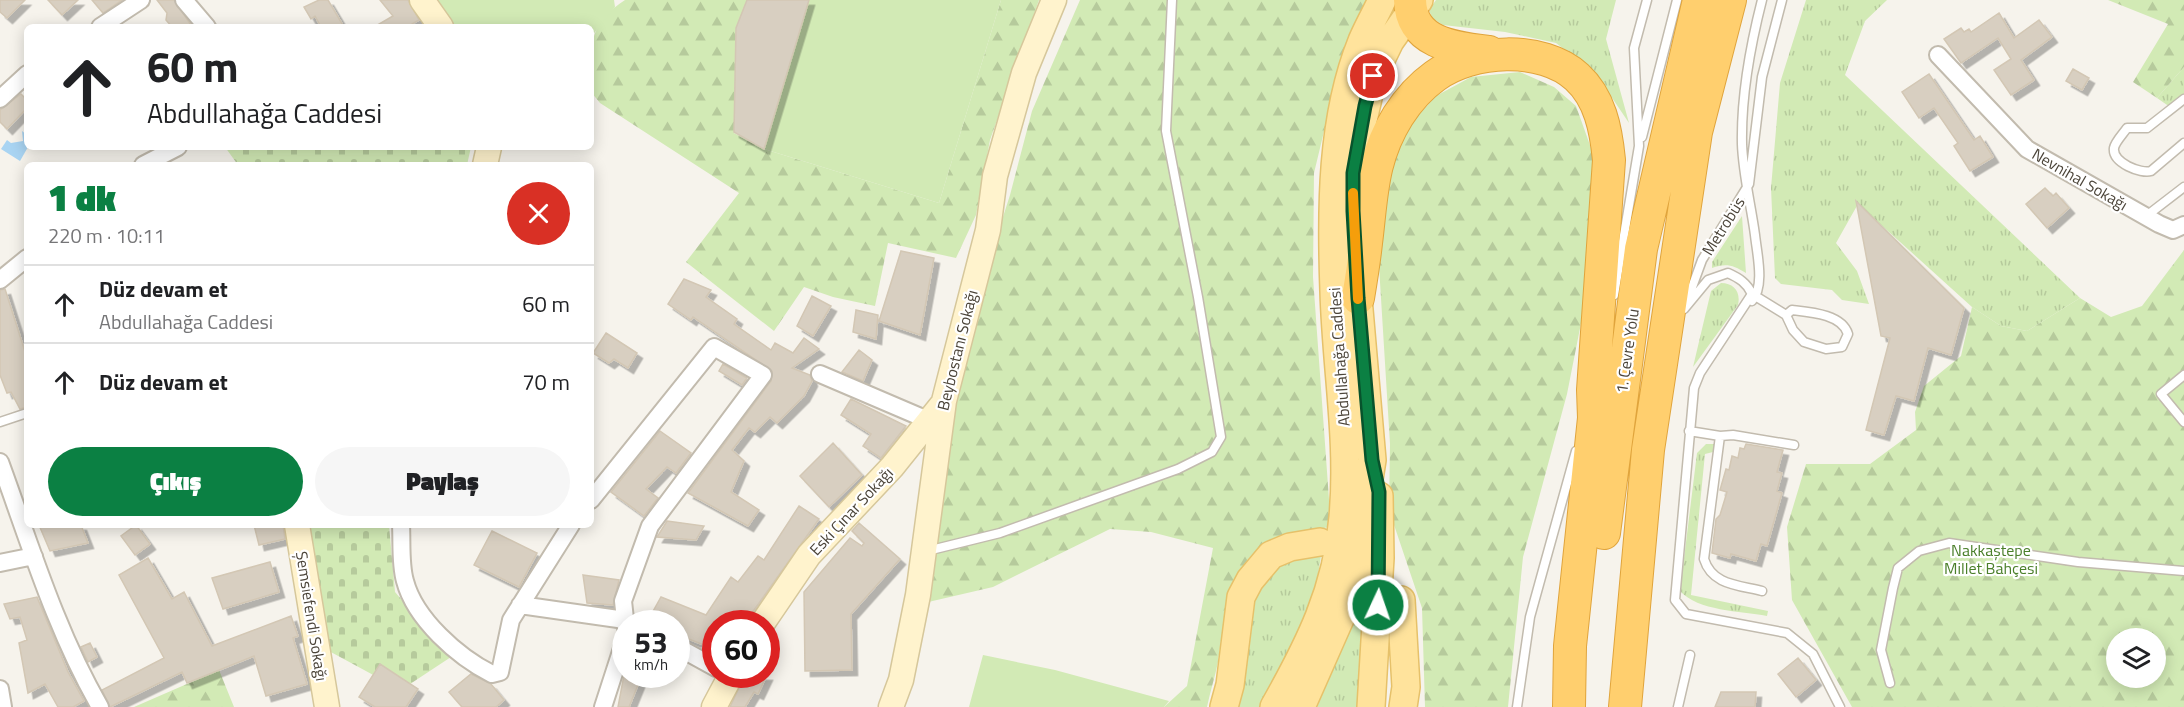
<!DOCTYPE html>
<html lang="tr">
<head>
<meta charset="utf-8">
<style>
	:root { --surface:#fff; --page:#f6f6f6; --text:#202124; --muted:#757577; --line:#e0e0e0; --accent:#0b8043 }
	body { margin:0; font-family:"Titillium Web",sans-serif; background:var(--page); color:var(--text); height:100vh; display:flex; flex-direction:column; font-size:22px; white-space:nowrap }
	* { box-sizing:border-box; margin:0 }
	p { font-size:20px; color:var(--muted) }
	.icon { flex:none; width:33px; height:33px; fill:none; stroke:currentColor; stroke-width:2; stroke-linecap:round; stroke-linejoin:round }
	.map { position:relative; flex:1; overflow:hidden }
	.side { position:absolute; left:24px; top:162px; width:570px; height:366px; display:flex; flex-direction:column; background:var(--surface); border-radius:9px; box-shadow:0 3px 15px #0003 }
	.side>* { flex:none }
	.banner { position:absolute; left:24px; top:24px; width:570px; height:126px; border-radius:9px; box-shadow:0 3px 15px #0003; background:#fff; color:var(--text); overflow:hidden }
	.fabs { position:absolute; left:2106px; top:628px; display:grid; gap:12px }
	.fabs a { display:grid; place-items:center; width:60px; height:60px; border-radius:50%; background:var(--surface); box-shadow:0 3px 15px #0003; font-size:30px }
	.speed { position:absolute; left:612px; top:610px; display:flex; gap:12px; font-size:30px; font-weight:700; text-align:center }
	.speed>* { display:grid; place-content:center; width:78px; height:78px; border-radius:50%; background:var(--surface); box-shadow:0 3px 15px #0003; line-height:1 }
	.speed small { font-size:15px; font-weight:400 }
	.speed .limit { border:9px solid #d22; background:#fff; color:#111 }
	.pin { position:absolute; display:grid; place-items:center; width:51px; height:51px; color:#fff; margin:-26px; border:3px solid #fff; border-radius:50%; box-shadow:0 2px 6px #0007 }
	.me { position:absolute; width:66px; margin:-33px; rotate:3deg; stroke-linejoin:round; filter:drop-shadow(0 0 4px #0008) }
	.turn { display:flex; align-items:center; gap:21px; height:126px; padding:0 24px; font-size:27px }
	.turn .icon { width:78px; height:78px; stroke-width:2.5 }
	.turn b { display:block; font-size:42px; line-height:51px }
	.round { display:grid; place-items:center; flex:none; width:63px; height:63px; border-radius:32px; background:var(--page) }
	.headline { display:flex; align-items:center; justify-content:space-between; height:102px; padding:0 24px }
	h1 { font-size:36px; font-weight:800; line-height:45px; color:var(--accent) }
	.primary-button { display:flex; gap:12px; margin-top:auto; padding:12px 24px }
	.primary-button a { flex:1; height:69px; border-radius:36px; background:var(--accent); color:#fff; font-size:24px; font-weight:800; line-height:69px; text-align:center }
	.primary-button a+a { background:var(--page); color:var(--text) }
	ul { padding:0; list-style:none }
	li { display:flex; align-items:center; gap:18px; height:78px; padding:0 24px; border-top:2px solid var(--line) }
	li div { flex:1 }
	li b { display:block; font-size:22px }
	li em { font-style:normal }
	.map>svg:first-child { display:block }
	.grass { fill:url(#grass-tufts) }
	.forest { fill:url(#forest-firs); fill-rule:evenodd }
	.cemetery { fill:url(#cemetery-stones) }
	.garden { fill:#d2eab5 }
	.water { fill:#a9d4f2 }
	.building { fill:#d8cfc1; stroke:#d3c7b4; stroke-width:1.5; filter:url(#shadow) }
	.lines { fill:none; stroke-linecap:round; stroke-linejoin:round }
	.lane-casing { stroke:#c2bbae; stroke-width:11 }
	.street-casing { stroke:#c2bbae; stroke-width:20 }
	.secondary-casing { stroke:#d6c79b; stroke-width:27 }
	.primary-casing { stroke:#e6c16a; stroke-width:30 }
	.highway-casing { stroke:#e0a43c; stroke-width:34 }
	.lane { stroke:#fff; stroke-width:8 }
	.street { stroke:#fff; stroke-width:16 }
	.secondary { stroke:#fff3cd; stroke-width:24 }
	.primary { stroke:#ffe39c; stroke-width:27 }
	.highway { stroke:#ffcf6e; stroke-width:32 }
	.route-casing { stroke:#07532c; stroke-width:15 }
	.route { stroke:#0b8043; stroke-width:10 }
	.slow { stroke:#f59e0b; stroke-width:10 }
	.labels { text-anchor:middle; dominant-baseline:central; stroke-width:4.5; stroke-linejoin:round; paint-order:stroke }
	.street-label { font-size:16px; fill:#4b4439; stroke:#fff }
	.park-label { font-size:16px; fill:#4a7f2a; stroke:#fff }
</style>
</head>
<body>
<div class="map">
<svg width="2184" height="707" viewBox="0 0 2184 707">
	<defs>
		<pattern id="grass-tufts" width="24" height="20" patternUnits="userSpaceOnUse" patternTransform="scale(1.5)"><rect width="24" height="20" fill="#d2eab5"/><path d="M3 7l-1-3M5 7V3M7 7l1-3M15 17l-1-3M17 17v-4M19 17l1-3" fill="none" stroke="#b6ca9c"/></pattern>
		<pattern id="forest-firs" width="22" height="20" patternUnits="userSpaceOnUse" patternTransform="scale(1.5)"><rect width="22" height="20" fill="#d2eab5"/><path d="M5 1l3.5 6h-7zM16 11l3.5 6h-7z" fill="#b6ca9c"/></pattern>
		<pattern id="cemetery-stones" width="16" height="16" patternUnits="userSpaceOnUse" patternTransform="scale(1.5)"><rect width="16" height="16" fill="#d2eab5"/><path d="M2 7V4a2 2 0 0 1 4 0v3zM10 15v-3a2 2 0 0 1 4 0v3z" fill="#b6ca9c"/></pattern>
		<filter id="shadow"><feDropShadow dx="5.5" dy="5.5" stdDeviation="0" flood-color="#0004"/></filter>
	</defs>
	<rect width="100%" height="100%" fill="#f6f3ec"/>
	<path class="grass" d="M1436,0H1616L1606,39L1629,123L1596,74L1556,43L1505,32L1443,25L1432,18L1429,10Z
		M1806,0H1887L1865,21L1845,75L2080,298L2027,331L2001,326L1972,307L1858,204L1836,243L1857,271L1869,304L1842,300L1832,290L1781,284L1775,278L1771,188L1780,83Z
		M2184,67V94L2170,107L2157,98Z
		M1742,216L1746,273C1733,265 1726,263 1712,268V262Z
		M1721,283C1734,283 1741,292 1738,305L1693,367L1711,291Z
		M1706,444H1715L1713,452L1705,454L1691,595L1768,611L1767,616C1740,611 1698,611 1680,591L1697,453Z
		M1370,553L1364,707H1317L1343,645Z
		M1298,556H1321L1314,599L1269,707H1233L1248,602L1276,568Z"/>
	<path class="forest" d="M625,0H747L736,28L734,133L764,149L939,203L1001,0H1039L990,140L976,215L956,258L888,243L875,306L833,297L804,287L774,331L686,262L739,193L600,103L591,92C591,50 585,26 625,0Z
		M1080,0H1371L1340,65L1314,173L1313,277L1331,527C1312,530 1290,531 1272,540C1228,561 1225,620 1218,662C1215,677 1210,692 1207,707H1164L1187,686L1213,548L1151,532L1110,529L993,587L924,603L956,364L1010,195L1032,111Z
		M2108,0H2184V67L2157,98L2133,82L2168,24Z
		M1520,72L1554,87L1576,106L1596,162L1585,303L1567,394L1523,557L1508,707H1425L1422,608L1389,510L1390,444L1379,266L1380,218L1395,151L1413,121L1436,96L1471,77Z
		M2184,250V707H1852L1792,600L1787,527L1806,464H1870L1916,430L1915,412L1924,386L1961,356L1972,307L2001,326L2027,331L2080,298L2111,317L2142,306ZM2116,639H2156V678H2116Z
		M219,670L234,707H134Z"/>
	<path class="cemetery" d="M225,147H471L467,165H238Z
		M300,525H389L395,592L451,657L401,690L316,644Z"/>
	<path class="garden" d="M437,0H614L615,7L591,37V27H456Z
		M809,0H1001L939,203L764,149Z
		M983,655L1055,670L1169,701L1164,707H969Z"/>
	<path class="water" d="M22,131L27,135L28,147L20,161L1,149L7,140L11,143L23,141Z"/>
	<path class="building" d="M0,0H25L7,18L0,12Z
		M48,0H78L62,15Z
		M92,0H122L103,13Z
		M157,0H174L191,25L172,27L166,20L167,13Z
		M319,0H328L344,27H321L315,16L311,19L304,7Z
		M380,0H408L419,20L407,27H374L393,16Z
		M747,0H809L764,149L734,132L736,28Z
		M1999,13L2014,38L2039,20L2052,37L2021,60L2034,80L2011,95L1994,70L2011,59L1998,38L1961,63L1944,39L1961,28L1964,32L1969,29L1971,32Z
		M2073,69L2089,78L2082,90L2066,81Z
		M1929,74L1974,140L1980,136L1993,157L1970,171L1954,146L1958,143L1934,108L1919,118L1902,92Z
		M21,94L27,100V108L7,129L0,122V110Z
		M2045,188L2053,196L2056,193L2069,208L2047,228L2026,204Z
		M1856,201L1964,308L1951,355L1928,348L1914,401L1896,396L1884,435L1866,430L1890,338L1881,336Z
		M901,251L934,258L920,335L879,321Z
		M684,279L711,290L706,297L737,319L734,324L771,350L775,343L793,353L804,338L819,349L792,368L810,375L812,381L804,396L777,423L770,417L755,432L749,428L732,450L744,461L731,492L759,510L748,526L688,493L771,381L772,371L693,317L691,320L668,304Z
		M5,289L27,358V407L20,409L11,392L7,393L0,375V290Z
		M812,296L831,306L813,336L797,326Z
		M856,310L878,315L876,339L853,332Z
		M606,333L637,353L628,368L614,359L609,363L593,353Z
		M859,350L872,360L863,381L842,372Z
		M723,364L747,378L742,385L719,371Z
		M851,399L906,426L881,458L863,446L871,434L841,415Z
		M660,431L691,453L676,473L667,467L646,489L658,498L644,516L611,492Z
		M833,443L862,475L829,507L800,476Z
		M1746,444L1783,450L1777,472L1782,473L1777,491L1782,493L1767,546L1761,544L1756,561L1731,554L1730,558L1712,553L1716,519L1720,515L1727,492L1720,490L1726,469L1729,470L1732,456L1738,458L1740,448L1744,449Z
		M799,506L819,519L744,624H716V656L702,649L704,645L676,634V624H646L661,597L706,615L731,577L738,582L758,556L764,560Z
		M667,521L704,526L696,540L657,537Z
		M859,523L900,559L851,614L852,670L805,671L804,592L850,538L862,546L864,543L852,531Z
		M39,525H81L88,543L50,551Z
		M136,525L150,544L135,555L121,536Z
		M254,525H283L285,539L259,545Z
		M492,531L537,553L519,587L474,565Z
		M148,558L172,599L184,592L212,646L291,616L298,636L293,638L307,684L266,696L254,656L187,683L182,672L110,707L102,690L164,658L119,575Z
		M270,562L279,592L223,609L212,578Z
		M583,575L619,580L613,605L587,603Z
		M37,597L68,672L84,701L73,707H58L45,684L28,693L19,643L27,640L20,617L10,619L4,604Z
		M90,643L97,657L88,662L81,647Z
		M1798,658L1816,680L1796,697L1778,674Z
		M380,664L418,689L406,707H375L359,697Z
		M471,674L491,684L504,700L496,707H462L449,692Z
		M624,675H642L629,707H618Z
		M745,675H767L758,694L754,692L745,707H730Z
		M1721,692H1756L1755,707H1715Z"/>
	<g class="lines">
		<g class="lane-casing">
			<path id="lane" d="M2184,99L2147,128H2127C2123,134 2115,142 2114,148C2112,163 2141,174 2151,171L2184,143
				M1642,137L1677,0
				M2145,217L2184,187
				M1752,294L1786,315L1793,330L1804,342L1826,349L1842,347L1848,334C1842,314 1809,312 1792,310L1786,315
				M1614,295L1639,146L1634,48L1647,0
				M1687,301L1702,260L1749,184L1762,77L1782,0
				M1752,301C1765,286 1757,254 1755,235C1751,205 1743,174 1742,144C1741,96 1750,47 1762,0
				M1684,309L1708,280L1728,273C1739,278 1747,283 1752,294L1700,373L1694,388L1675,600L1686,614L1787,633L1813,654L1840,707
				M2184,375L2161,394L2184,422
				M0,422L27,413
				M1689,431L1720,436L1733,435L1794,445
				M1720,436L1704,559C1712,585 1738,585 1762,591
				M927,551L1000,533L1178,469L1212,452L1221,437L1198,297L1166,131L1172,0
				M1890,683L1881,650L1893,588L1898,568L1919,551L1949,543L2078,562L2184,571
				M1517,707L1530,617L1576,451
				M1678,707L1690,655"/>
		</g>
		<g class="street-casing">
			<path id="street" d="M184,0L207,27
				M100,27L141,0
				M1938,55L2027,149L2159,224L2173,230L2184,225
				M0,99L27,74
				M143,165L178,147
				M0,280L27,258
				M820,374L930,421
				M0,462C30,544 56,631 100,707
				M591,500L714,347L763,375L650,526L623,601L626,628
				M401,525C402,542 400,564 405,581C415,619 458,657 492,674L500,672L511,620L571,525
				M0,563L34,556
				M520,605L625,620L632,624
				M676,646L716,668
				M0,689L3,707
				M603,707L626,636"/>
		</g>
		<g class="secondary-casing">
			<path id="secondary" d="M422,0L441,27
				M485,165L489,147
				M297,525L327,707
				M762,624L809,555L892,467L941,406
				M714,707L731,675
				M891,707L901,680L918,595L944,401L988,230L995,176L1024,73L1054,0"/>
		</g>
		<g class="primary-casing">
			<path id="primary" d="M1401,600L1406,687L1403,707
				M1224,707L1230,685L1241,597L1250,580L1271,555L1290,547L1320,542
				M1274,707C1309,645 1337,590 1343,517C1350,441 1336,367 1334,291C1331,209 1331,118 1362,41C1368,27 1376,13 1382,0
				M1301,707L1343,612L1354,575L1372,460L1358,298L1353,211V173L1359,138L1373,76L1390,41L1419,0
				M1371,707L1380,558L1379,496"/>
		</g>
		<g class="highway-casing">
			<path id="highway" d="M1410,0C1411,44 1455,48 1489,52
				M1358,298C1361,280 1364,262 1366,243C1372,196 1371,159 1398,116C1407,102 1421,86 1435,76C1472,49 1542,45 1577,77C1600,98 1606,129 1609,160L1593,390L1594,418L1570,646L1569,707
				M1604,533L1641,249L1699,0
				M1625,707L1648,450L1679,245L1696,132L1730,0"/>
		</g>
		<use href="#lane" class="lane"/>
		<use href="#street" class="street"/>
		<use href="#secondary" class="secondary"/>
		<use href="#primary" class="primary"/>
		<use href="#highway" class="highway"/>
	</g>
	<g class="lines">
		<g class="route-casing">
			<path id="route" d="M1373,76L1365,106L1353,173V211L1358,298L1372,460L1379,492L1378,605"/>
		</g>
		<use href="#route" class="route"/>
		<path class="slow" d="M1353,193L1358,299"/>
	</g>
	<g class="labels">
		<g class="street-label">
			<text transform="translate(2080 179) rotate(30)">Nevnihal Sokağı</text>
			<text transform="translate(1723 226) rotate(-58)">Metrobüs</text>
			<text transform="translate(957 350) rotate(-76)">Beybostanı Sokağı</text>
			<text transform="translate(1627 351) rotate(-82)">1. Çevre Yolu</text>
			<text transform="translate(1339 357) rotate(-94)">Abdullahağa Caddesi</text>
			<text transform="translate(851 511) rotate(-47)">Eski Çınar Sokağı</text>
			<text transform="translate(312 616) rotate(81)">Şemsiefendi Sokağı</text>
		</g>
		<g class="park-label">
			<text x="1991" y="550">Nakkaştepe<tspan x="1991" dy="18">Millet Bahçesi</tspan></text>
		</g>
	</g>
</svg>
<div class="fabs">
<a><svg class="icon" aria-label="layers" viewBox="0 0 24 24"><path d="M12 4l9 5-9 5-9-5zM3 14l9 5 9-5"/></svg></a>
</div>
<div class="speed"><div>53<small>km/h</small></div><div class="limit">60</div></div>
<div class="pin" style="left:1373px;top:76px;background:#d93025"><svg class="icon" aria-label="arrive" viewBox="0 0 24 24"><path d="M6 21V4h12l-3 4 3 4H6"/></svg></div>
<svg class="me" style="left:1378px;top:605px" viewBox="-20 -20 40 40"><circle r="17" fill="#0b8043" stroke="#fff" stroke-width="3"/><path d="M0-11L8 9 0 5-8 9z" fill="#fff"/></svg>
<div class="banner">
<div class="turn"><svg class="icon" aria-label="ahead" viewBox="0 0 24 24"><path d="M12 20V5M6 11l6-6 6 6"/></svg><div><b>60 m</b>Abdullahağa Caddesi</div></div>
</div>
<section class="side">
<div class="headline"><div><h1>1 dk</h1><p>220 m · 10:11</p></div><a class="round" style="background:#d93025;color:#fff"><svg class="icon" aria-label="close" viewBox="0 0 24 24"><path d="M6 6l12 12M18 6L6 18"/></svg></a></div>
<ul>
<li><svg class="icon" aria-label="ahead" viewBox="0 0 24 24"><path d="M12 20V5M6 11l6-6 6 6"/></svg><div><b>Düz devam et</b><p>Abdullahağa Caddesi</p></div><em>60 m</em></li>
<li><svg class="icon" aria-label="ahead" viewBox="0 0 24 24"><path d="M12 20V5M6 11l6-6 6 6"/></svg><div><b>Düz devam et</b></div><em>70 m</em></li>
</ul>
<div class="primary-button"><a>Çıkış</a><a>Paylaş</a></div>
</section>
</div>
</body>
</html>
